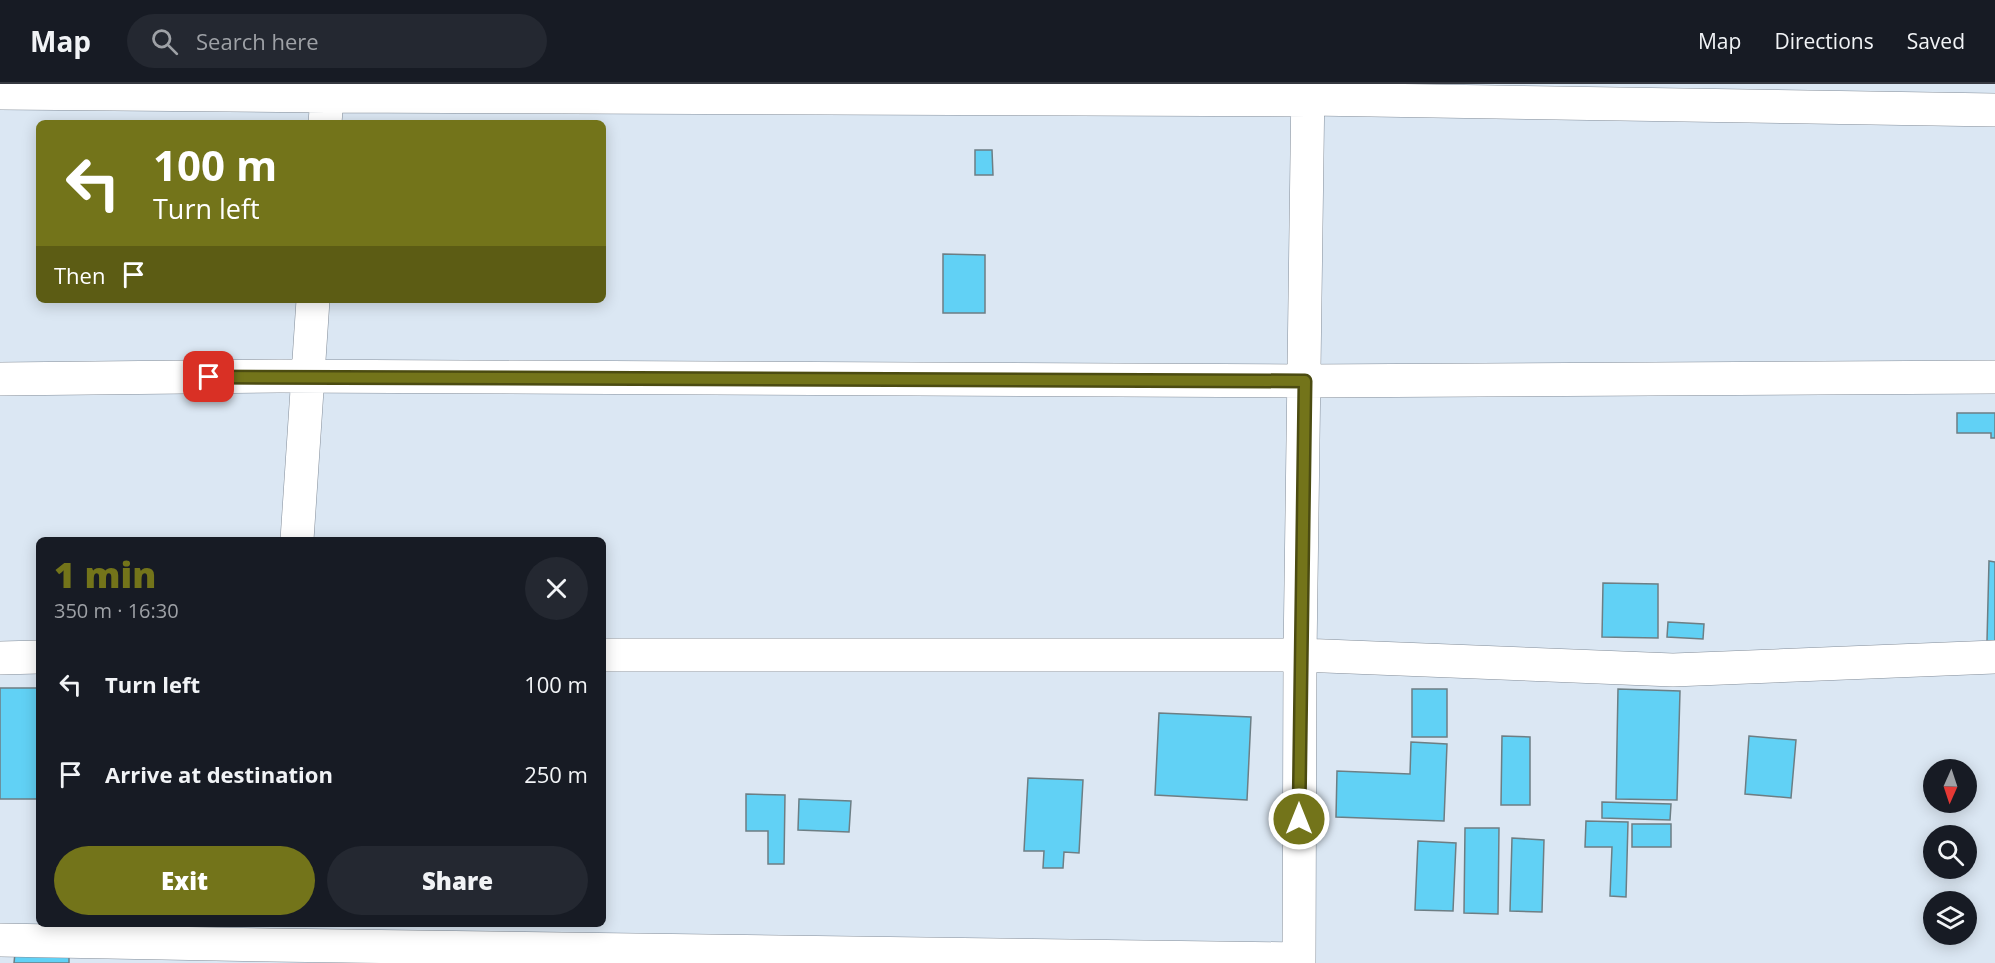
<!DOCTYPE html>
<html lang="en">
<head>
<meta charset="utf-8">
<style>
	:root { --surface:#171b24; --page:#242831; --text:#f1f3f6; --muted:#9ea1a6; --line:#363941; --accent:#73741a }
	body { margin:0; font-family:"Open Sans",sans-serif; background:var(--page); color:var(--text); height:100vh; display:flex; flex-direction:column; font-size:22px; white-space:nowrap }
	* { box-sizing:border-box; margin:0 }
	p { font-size:20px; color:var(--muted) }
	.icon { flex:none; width:33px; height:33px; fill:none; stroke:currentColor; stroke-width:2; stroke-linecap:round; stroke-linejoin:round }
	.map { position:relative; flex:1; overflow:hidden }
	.sheet { position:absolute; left:36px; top:453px; width:570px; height:390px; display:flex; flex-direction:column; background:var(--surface); border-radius:9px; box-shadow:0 3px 15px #0003 }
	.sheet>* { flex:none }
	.banner { position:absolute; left:36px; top:36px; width:570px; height:183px; border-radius:9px; box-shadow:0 3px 15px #0003; background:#73741a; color:#fff; overflow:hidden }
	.needle { width:39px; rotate:183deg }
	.fabs { position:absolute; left:1923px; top:675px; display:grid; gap:12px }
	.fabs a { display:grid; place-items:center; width:54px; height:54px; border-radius:50%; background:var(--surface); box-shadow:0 3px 15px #0003; font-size:30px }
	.pin { position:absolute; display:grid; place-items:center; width:51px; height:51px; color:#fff; margin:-26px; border-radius:12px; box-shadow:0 3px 9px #0006 }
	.me { position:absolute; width:66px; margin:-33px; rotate:0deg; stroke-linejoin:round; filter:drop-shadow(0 0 4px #0008) }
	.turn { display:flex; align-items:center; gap:21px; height:126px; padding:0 18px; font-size:27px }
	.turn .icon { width:78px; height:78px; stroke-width:2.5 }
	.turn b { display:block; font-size:42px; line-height:51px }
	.then { display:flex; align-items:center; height:57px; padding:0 18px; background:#0003; gap:12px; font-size:22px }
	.round { display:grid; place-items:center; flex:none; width:63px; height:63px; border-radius:32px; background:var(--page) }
	.head { display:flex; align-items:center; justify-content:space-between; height:102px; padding:0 18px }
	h1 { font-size:36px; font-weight:800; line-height:45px; color:var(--accent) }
	.primary-button { display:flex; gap:12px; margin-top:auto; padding:12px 18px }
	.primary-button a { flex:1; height:69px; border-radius:36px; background:var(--accent); color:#fff; font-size:24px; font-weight:800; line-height:69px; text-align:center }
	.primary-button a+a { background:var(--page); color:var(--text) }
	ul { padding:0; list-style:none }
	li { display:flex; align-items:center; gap:18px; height:90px; padding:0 18px }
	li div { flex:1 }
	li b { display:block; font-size:22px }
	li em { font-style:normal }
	header { display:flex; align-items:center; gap:36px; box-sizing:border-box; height:84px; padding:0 30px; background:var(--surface); border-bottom:2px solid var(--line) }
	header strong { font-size:28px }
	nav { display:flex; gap:33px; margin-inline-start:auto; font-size:21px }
	.search { width:420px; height:54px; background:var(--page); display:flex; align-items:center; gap:15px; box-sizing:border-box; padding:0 21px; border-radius:33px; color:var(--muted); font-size:22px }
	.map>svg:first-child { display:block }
	.building { fill:#61d1f5; stroke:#6d7e84; stroke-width:1.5 }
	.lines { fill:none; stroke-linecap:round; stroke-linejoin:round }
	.minor-casing { stroke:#838d99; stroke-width:34 }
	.minor { stroke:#fff; stroke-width:33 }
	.route-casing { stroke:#4b4b11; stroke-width:15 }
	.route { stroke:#73741a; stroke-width:10 }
</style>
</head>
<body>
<header>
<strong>Map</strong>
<div class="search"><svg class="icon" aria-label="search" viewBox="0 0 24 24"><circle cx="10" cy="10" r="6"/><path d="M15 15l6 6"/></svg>Search here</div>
<nav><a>Map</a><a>Directions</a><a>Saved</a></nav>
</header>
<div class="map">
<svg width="1995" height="879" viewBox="0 0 1995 879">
	<rect width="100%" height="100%" fill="#dbe7f3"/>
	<path class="building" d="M975,66H992L993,91H975Z
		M943,170L985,171V229H943Z
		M1957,329H1995V354H1991V349H1957Z
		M1989,477L1995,478V557H1987Z
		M1603,499L1658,500V554L1602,553Z
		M1668,538L1704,540L1703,555L1667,553Z
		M0,604H39V715H0Z
		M1412,605H1447V653H1412Z
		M1618,605L1680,607L1677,716L1616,715Z
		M1159,629L1251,633L1247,716L1155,711Z
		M1502,652L1530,653V721H1501Z
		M1749,652L1796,656L1791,714L1745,710Z
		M1411,658L1447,660L1444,737L1336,733L1337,687L1410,690Z
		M1028,694L1083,696L1079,769L1064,768L1063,784H1043L1044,767H1024Z
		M746,710L785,711L784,780H768V747H746Z
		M799,715L851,717L849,748L798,746Z
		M1602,718L1671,720L1670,736L1602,734Z
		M1586,737L1628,738L1626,813L1610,812L1612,763H1585Z
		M1632,740H1671V763H1632Z
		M1465,744H1499L1498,830L1464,829Z
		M1512,754L1544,756L1542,828L1510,827Z
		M1418,757L1456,759L1453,827L1415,826Z
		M15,869L69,872V879H14Z"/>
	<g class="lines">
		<g class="minor-casing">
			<path id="minor" d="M0,9L327,12L1308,16L1310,15L1995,26
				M325,39L328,0
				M0,295L279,292L1305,297L1995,293
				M297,456L313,216
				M603,571H1300L1673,586L1995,573
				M0,574L39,573
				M0,856L270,861L1299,875
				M1299,879L1300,571L1308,0"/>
		</g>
		<use href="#minor" class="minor"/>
	</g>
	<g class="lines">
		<g class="route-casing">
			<path id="route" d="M209,293L1305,297L1299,735"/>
		</g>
		<use href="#route" class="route"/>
	</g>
</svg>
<div class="fabs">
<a><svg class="needle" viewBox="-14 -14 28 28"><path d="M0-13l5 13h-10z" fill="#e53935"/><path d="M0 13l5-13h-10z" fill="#9ea1a6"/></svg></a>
<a><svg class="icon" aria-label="search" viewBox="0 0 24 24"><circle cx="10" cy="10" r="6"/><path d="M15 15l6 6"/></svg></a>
<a><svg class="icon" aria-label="layers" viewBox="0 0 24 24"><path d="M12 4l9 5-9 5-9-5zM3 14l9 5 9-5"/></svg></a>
</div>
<div class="pin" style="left:209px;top:293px;background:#d93025"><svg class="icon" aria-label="arrive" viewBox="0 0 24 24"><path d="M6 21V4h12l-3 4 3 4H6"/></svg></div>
<svg class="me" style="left:1299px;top:735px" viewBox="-20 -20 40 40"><circle r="17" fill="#73741a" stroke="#fff" stroke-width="3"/><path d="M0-11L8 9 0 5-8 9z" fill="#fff"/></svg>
<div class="banner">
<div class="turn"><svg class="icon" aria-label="left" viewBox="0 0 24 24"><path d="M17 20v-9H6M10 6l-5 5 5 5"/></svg><div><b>100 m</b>Turn left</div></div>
<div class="then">Then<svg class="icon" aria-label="arrive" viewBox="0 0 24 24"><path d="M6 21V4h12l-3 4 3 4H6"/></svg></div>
</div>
<section class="sheet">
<div class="head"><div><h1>1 min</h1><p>350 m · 16:30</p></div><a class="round"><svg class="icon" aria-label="close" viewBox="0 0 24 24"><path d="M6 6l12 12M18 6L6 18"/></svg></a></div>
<ul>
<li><svg class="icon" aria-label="left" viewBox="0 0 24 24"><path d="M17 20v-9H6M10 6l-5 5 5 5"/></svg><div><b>Turn left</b></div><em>100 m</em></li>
<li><svg class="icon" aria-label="arrive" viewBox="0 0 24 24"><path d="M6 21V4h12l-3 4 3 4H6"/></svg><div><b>Arrive at destination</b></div><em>250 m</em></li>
</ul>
<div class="primary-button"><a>Exit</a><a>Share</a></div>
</section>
</div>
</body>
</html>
